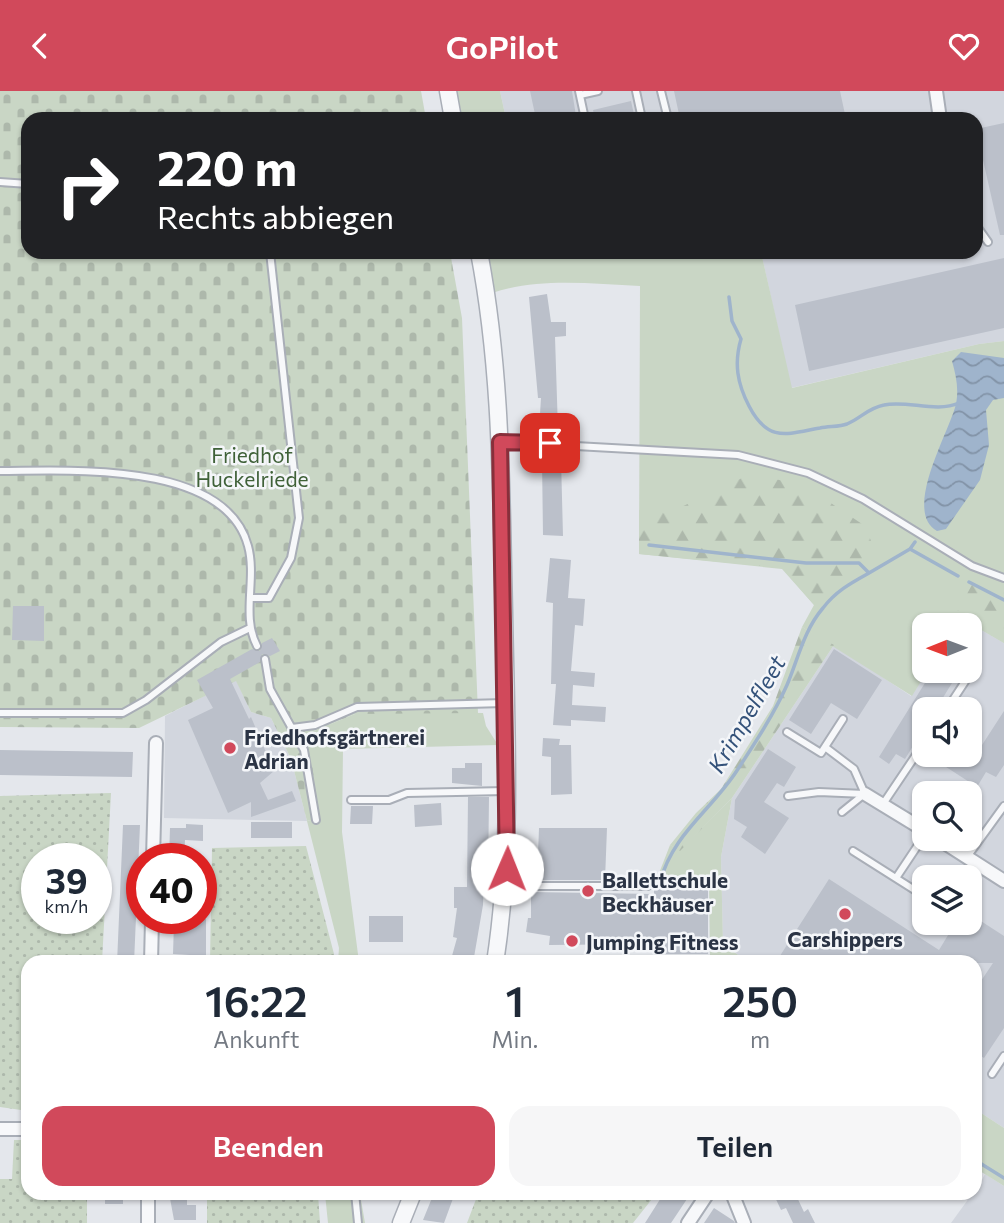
<!DOCTYPE html>
<html lang="de">
<head>
<meta charset="utf-8">
<style>
	:root { --surface:#fff; --page:#f6f6f7; --text:#1f2937; --muted:#747a83; --accent:#d1495b }
	body { margin:0; font-family:Commissioner,sans-serif; background:var(--page); color:var(--text); height:100vh; display:flex; flex-direction:column; font-size:26px; white-space:nowrap }
	* { box-sizing:border-box; margin:0 }
	p { font-size:23px; color:var(--muted) }
	.icon { flex:none; width:38px; height:38px; fill:none; stroke:currentColor; stroke-width:2; stroke-linecap:round; stroke-linejoin:round }
	.map { position:relative; flex:1; overflow:hidden }
	.panel { position:absolute; left:21px; top:864px; width:961px; height:245px; display:flex; flex-direction:column; background:var(--surface); border-radius:21px; box-shadow:0 2px 5px #0004 }
	.panel>* { flex:none }
	.banner { position:absolute; left:21px; top:21px; width:962px; height:147px; border-radius:21px; box-shadow:0 2px 5px #0004; background:#202124; color:#fff; overflow:hidden }
	.needle { width:46px; rotate:269deg }
	.fabs { position:absolute; left:912px; top:522px; display:grid; gap:14px }
	.fabs a { display:grid; place-items:center; width:70px; height:70px; border-radius:14px; background:var(--surface); box-shadow:0 2px 5px #0004; font-size:35px }
	.speed { position:absolute; left:21px; top:752px; display:flex; gap:14px; font-size:35px; font-weight:700; text-align:center }
	.speed>* { display:grid; place-content:center; width:91px; height:91px; border-radius:50%; background:var(--surface); box-shadow:0 2px 5px #0004; line-height:1 }
	.speed small { font-size:18px; font-weight:400 }
	.speed .limit { border:10px solid #d22; background:#fff; color:#111 }
	.pin { position:absolute; display:grid; place-items:center; width:60px; height:60px; color:#fff; margin:-30px; border-radius:14px; box-shadow:0 4px 10px #0006 }
	.me { position:absolute; width:77px; margin:-38px; rotate:1deg; stroke-linejoin:round; filter:drop-shadow(0 0 5px #0008) }
	.turn { display:flex; align-items:center; gap:24px; height:147px; padding:0 21px; font-size:32px }
	.turn .icon { width:91px; height:91px; stroke-width:2.5 }
	.turn b { display:block; font-size:49px; line-height:60px }
	.eta { display:flex; justify-content:space-evenly; align-items:center; height:119px; text-align:center }
	.eta b { font-size:42px; font-weight:600; line-height:49px }
	.button { display:flex; gap:14px; margin-top:auto; padding:14px 21px }
	.button a { flex:1; height:80px; border-radius:21px; background:var(--accent); color:#fff; font-size:28px; font-weight:600; line-height:80px; text-align:center }
	.button a+a { background:var(--page); color:var(--text) }
	header { display:flex; justify-content:space-between; align-items:center; height:91px; padding:0 21px; background:var(--accent); color:#fff; font-size:32px; font-weight:600 }
	.map>svg:first-child { display:block }
	.built { fill:#d2d6de; fill-rule:evenodd }
	.green { fill:#c9d6c5 }
	.forest { fill:url(#forest-firs) }
	.cemetery { fill:url(#cemetery-stones) }
	.garden { fill:url(#garden-dots); fill-rule:evenodd }
	.water { fill:url(#water-waves) }
	.lines { fill:none; stroke-linecap:round; stroke-linejoin:round }
	.stream { stroke:#9fb4cc; stroke-width:3.5 }
	.building { fill:#bbc0ca }
	.service-casing { stroke:#a9aeb7; stroke-width:10 }
	.minor-casing { stroke:#a9aeb7; stroke-width:16 }
	.tertiary-casing { stroke:#a9aeb7; stroke-width:19 }
	.service { stroke:#f7f8fa; stroke-width:6 }
	.minor { stroke:#f7f8fa; stroke-width:12 }
	.tertiary { stroke:#f7f8fa; stroke-width:16 }
	.route-casing { stroke:#882f3b; stroke-width:18 }
	.route { stroke:#d1495b; stroke-width:12 }
	.poi-dot { fill:#d1495b; stroke:#f4f6f9; stroke-width:2.5 }
	.labels { text-anchor:middle; dominant-baseline:central; stroke-width:5; stroke-linejoin:round; paint-order:stroke }
	.park-label { font-size:21px; fill:#3f6138; stroke:#f4f6f9 }
	.poi-label { font-size:21px; font-weight:bold; fill:#2b3445; stroke:#f4f6f9; text-anchor:start }
	.water-label { font-size:23px; font-style:italic; fill:#34527a; stroke:#f4f6f9 }
</style>
</head>
<body>
<header><svg class="icon" aria-label="back" viewBox="0 0 24 24"><path d="M15 5l-7 7 7 7"/></svg>GoPilot<svg class="icon" aria-label="heart" viewBox="0 0 24 24"><path d="M12 20l-8-8c-3-5 5-10 8-4 3-6 11-1 8 4z"/></svg></header>
<div class="map">
<svg width="1004" height="1132" viewBox="0 0 1004 1132">
	<defs>
		<pattern id="forest-firs" width="22" height="20" patternUnits="userSpaceOnUse" patternTransform="scale(1.75)"><rect width="22" height="20" fill="#c9d6c5"/><path d="M5 1l3.5 6h-7zM16 11l3.5 6h-7z" fill="#adb8ab"/></pattern>
		<pattern id="cemetery-stones" width="16" height="16" patternUnits="userSpaceOnUse" patternTransform="scale(1.75)"><rect width="16" height="16" fill="#c9d6c5"/><path d="M2 7V4a2 2 0 0 1 4 0v3zM10 15v-3a2 2 0 0 1 4 0v3z" fill="#adb8ab"/></pattern>
		<pattern id="garden-dots" width="8" height="8" patternUnits="userSpaceOnUse" patternTransform="scale(1.75)"><rect width="8" height="8" fill="#c9d6c5"/><path d="M2 2h.1M6 6h.1" fill="none" stroke="#adb8ab" stroke-width="1.8" stroke-linecap="round"/></pattern>
		<pattern id="water-waves" width="16" height="10" patternUnits="userSpaceOnUse" patternTransform="scale(1.75)"><rect width="16" height="10" fill="#9fb4cc"/><path d="M0 5q4-4 8 0t8 0" fill="none" stroke="#8293a7"/></pattern>
	</defs>
	<rect width="100%" height="100%" fill="#e4e7ec"/>
	<path class="built" d="M500,0H1004V250L979,253L791,297L761,161H976V28H506Z
		M961,527L1004,552V1037L975,1018V872L748,871L723,853L721,766L732,707L834,554L911,605L928,579H970V534H956ZM924,618H970V663H924ZM924,702H970V747H924ZM924,786H970V831H924Z
		M236,589L251,621L271,627L291,668L307,730L164,727L165,625Z
		M985,1083L1004,1095V1132H951L972,1103L975,1102Z"/>
	<path class="green" d="M453,0H500L506,28H459Z
		M485,161H761L792,297L979,253L1004,250V552L961,527L956,534H924V579H928L912,605L802,536L814,514L782,478L639,463L640,195C593,193 538,186 492,202Z
		M376,621L483,622L486,635L498,654L343,658L342,741L359,871H338L339,857L307,730L318,727L304,644L355,623Z
		M732,707L721,766L723,853L748,871H622V864H710L709,791L656,790L670,754L680,759Z
		M975,1018L1004,1037V1095L975,1077Z
		M325,1103H360L365,1132H328Z"/>
	<path class="forest" d="M750,383L804,394L865,435L879,470L825,504L814,514L782,477L639,463V419L673,420Z
		M978,483L1004,495V552L961,527L957,521Z
		M802,536L834,554L732,707L680,760L670,754L696,722L721,698L773,615Z"/>
	<path class="cemetery" d="M0,0H421L426,28H28V161H450L462,227L478,622L355,623L304,644L310,657L319,727L307,730L291,668L271,627L251,621L236,590L139,637L0,636Z"/>
	<path class="garden" d="M111,702L102,871L28,872V1020L0,1016V705ZM37,768H96V828H37Z
		M306,755L334,863L333,871H210L212,757Z
		M14,1049H28V1102L87,1103V1132H0V1088H12Z
		M207,1103H318L320,1132H207Z
		M478,1103V1102L656,1103L633,1132H467Z"/>
	<path class="water" d="M961,261L1004,267V307L993,309L986,319L989,354L980,389L946,438L937,440C902,420 949,342 956,313C959,297 956,285 952,270Z"/>
	<g class="lines">
		<path class="stream" d="M729,206L732,230L741,248C734,272 737,292 749,315C768,352 787,343 820,337C829,335 839,336 847,333C861,327 868,317 884,314C907,309 936,322 959,312
			M649,454L806,472H859L869,482L910,458L915,451
			M910,458L958,485
			M969,491L1004,509
			M660,791C673,742 712,719 738,678C755,652 774,623 787,594C798,568 804,539 823,517C836,500 851,492 869,482
			M975,1069L1004,1087"/>
	</g>
	<path class="building" d="M530,0H572L576,25L536,28Z
		M674,0H840L846,28H680Z
		M631,10L635,28H595L593,19Z
		M1004,32V144H1000L976,38Z
		M1004,167V237L809,280L795,214Z
		M547,203L551,231H566V245L555,246L558,339H539L541,307H538L529,206Z
		M542,368H561L563,445L543,444Z
		M550,467L571,469L568,507L585,508L583,535L575,534L571,580L595,582L594,596L573,594L572,614L606,616L605,631L571,629V635L553,634L556,593H551L553,512L546,511Z
		M13,515H44V550L12,549Z
		M272,547L280,560L270,565L262,563L260,571L230,588L249,628L251,626L274,680L260,692L268,709L292,700L296,710L251,726V711L228,722L188,629L213,617L197,589L252,558L260,560L262,552Z
		M834,558L882,589L857,628L831,612L811,643L789,629Z
		M933,579H960L936,618H924V637L905,668L896,663L889,673L879,666Z
		M1004,620V674L996,686L986,681L977,696L926,663H960L971,671Z
		M543,647L560,648L559,654H571L572,703L551,704V666L542,665Z
		M768,658L796,676L784,696L777,692L764,711L789,727L765,763L741,746L747,736L734,728L735,709Z
		M0,659L133,661L132,686L0,684Z
		M465,672H482V695L452,692V677H465Z
		M468,706H489L488,787H484L483,814L473,872H450L457,847L453,846L457,817H454V796H467Z
		M441,712L442,734L415,736L414,714Z
		M351,715H373L372,733H350Z
		M251,731H292V747H251Z
		M186,733L203,734V750L185,749L184,768H169L170,737H186Z
		M123,734H140L134,872H117Z
		M539,737H607L605,789H537Z
		M829,788L939,859L956,831H970V823L1004,845V937L984,967L975,961V899L993,872H784L778,868Z
		M654,794H708V863H654V853L549,854L550,845L526,841L528,827H531V801L654,803Z
		M369,825H403V851H369Z
		M193,828H206V865L173,863L174,832H193Z
		M105,1102H123V1113H105Z
		M169,1102H187V1114H196V1129H174Z
		M434,1102H455L444,1132L423,1129Z
		M664,1102H691L671,1132H645Z
		M773,1102H795L804,1121L808,1118L815,1132H793L786,1117L781,1119Z
		M714,1117L734,1130L735,1132H704Z"/>
	<g class="lines">
		<g class="service-casing">
			<path id="service" d="M579,0L585,28
				M636,0L642,28
				M661,0L668,28
				M580,4L598,0
				M0,91L28,93
				M976,134L988,151
				M502,351L738,364L808,382L863,408L972,475L1004,487
				M0,380C69,380 225,369 248,455C257,488 241,525 257,555
				M251,507H269L291,467L299,427L270,161
				M265,568L270,598L304,659L316,729
				M947,618L966,589
				M0,622H123L146,609L221,551L250,537
				M292,637L315,634L357,616L504,612
				M787,641L821,662L843,628
				M825,656L854,678L865,703
				M788,705L819,701L865,703
				M351,709H389L407,702L506,700
				M883,713L924,652
				M842,721L863,704
				M853,760L924,805
				M967,766L1004,715
				M896,787L924,745
				M506,795H648
				M598,872L617,871
				M992,983L1004,965
				M355,1102L358,1132"/>
		</g>
		<g class="minor-casing">
			<path id="minor" d="M936,0L940,28
				M865,703L924,739
				M937,747L1004,790
				M153,768L156,652
				M151,872L152,828
				M0,1038H28
				M732,1102L744,1132
				M148,1132V1102
				M688,1132L708,1102"/>
		</g>
		<g class="tertiary-casing">
			<path id="tertiary" d="M448,0L453,28
				M479,161C502,281 501,399 504,521C506,639 513,755 495,872
				M401,1132L413,1102"/>
		</g>
		<use href="#service" class="service"/>
		<use href="#minor" class="minor"/>
		<use href="#tertiary" class="tertiary"/>
	</g>
	<g class="lines">
		<g class="route-casing">
			<path id="route" d="M507,778L500,351L550,352"/>
		</g>
		<use href="#route" class="route"/>
	</g>
	<g class="poi-dot">
		<circle cx="230" cy="657" r="7"/>
		<circle cx="588" cy="800" r="7"/>
		<circle cx="845" cy="823" r="7"/>
		<circle cx="572" cy="850" r="7"/>
	</g>
	<g class="labels">
		<g class="park-label">
			<text x="252" y="363">Friedhof<tspan x="252" dy="24">Huckelriede</tspan></text>
		</g>
		<g class="poi-label">
			<text x="244" y="645">Friedhofsgärtnerei<tspan x="244" dy="24">Adrian</tspan></text>
			<text x="602" y="788">Ballettschule<tspan x="602" dy="24">Beckhäuser</tspan></text>
			<text x="845" y="847" text-anchor="middle">Carshippers</text>
			<text x="586" y="850">Jumping Fitness</text>
		</g>
		<g class="water-label">
			<text transform="translate(746 623) rotate(-60)">Krimpelfleet</text>
		</g>
	</g>
</svg>
<div class="fabs">
<a><svg class="needle" viewBox="-14 -14 28 28"><path d="M0-13l5 13h-10z" fill="#e53935"/><path d="M0 13l5-13h-10z" fill="#747a83"/></svg></a>
<a><svg class="icon" aria-label="sound" viewBox="0 0 24 24"><path d="M4 9h4l5-4v14l-5-4H4zM17 9q2 3 0 6"/></svg></a>
<a><svg class="icon" aria-label="search" viewBox="0 0 24 24"><circle cx="10" cy="10" r="6"/><path d="M15 15l6 6"/></svg></a>
<a><svg class="icon" aria-label="layers" viewBox="0 0 24 24"><path d="M12 4l9 5-9 5-9-5zM3 14l9 5 9-5"/></svg></a>
</div>
<div class="speed"><div>39<small>km/h</small></div><div class="limit">40</div></div>
<div class="pin" style="left:550px;top:352px;background:#d93025"><svg class="icon" aria-label="arrive" viewBox="0 0 24 24"><path d="M6 21V4h12l-3 4 3 4H6"/></svg></div>
<svg class="me" style="left:507px;top:778px" viewBox="-20 -20 40 40"><circle r="19" fill="#fff"/><path d="M0-13L10 11 0 6-10 11z" fill="#d1495b"/></svg>
<div class="banner">
<div class="turn"><svg class="icon" aria-label="right" viewBox="0 0 24 24"><path d="M7 20v-9h11M14 6l5 5-5 5"/></svg><div><b>220 m</b>Rechts abbiegen</div></div>
</div>
<section class="panel">
<div class="eta">
<div><b>16:22</b><p>Ankunft</p></div>
<div><b>1</b><p>Min.</p></div>
<div><b>250</b><p>m</p></div>
</div>
<div class="button"><a>Beenden</a><a>Teilen</a></div>
</section>
</div>
</body>
</html>
